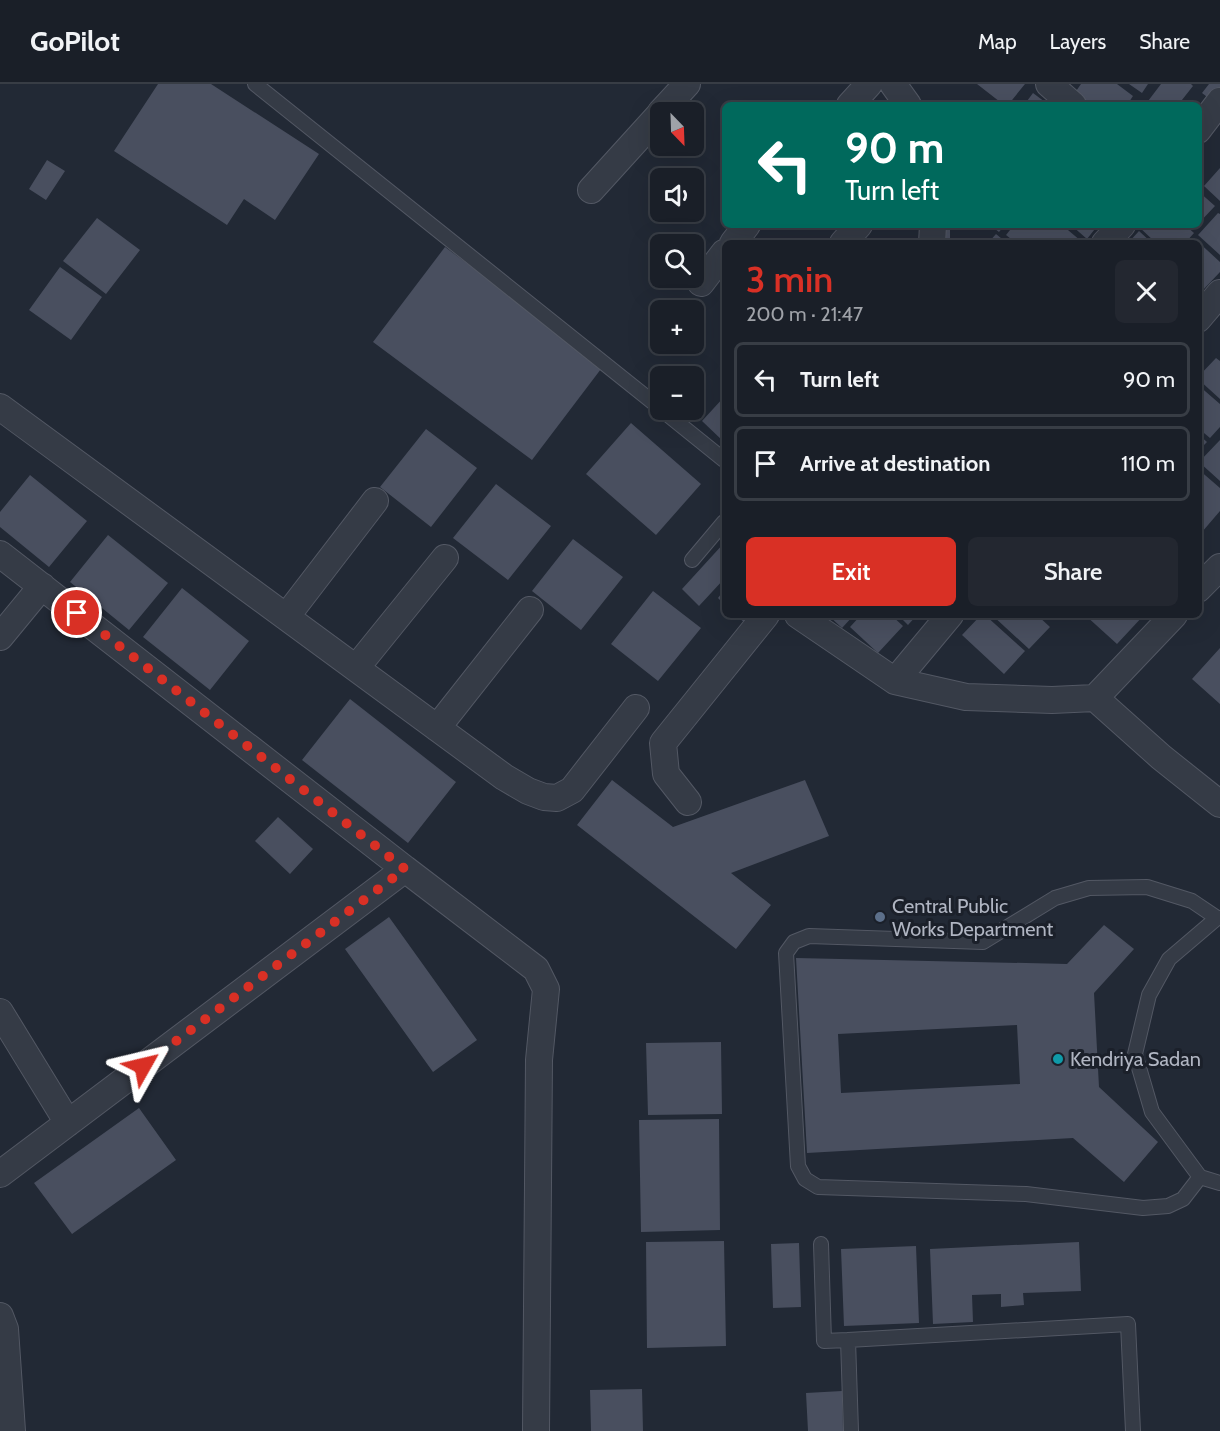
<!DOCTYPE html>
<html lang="en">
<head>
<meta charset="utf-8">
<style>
	:root { --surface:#1a1f28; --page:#232730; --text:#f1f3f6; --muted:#9fa2a8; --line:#383d45; --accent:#d93025 }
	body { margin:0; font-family:Cabin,sans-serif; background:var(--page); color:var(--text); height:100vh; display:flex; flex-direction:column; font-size:22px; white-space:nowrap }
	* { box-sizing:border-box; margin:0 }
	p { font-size:20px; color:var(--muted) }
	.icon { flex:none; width:33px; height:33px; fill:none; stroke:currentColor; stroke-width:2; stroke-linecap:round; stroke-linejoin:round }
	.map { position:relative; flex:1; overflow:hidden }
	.panel { position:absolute; left:722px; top:156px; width:480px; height:378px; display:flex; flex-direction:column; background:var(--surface); border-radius:9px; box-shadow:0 6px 24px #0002,0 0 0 2px var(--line) }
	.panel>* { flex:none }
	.banner { position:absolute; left:722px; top:18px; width:480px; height:126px; border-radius:9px; box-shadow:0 6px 24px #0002,0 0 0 2px var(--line); background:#00695c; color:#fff; overflow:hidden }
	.needle { width:39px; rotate:157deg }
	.controls { position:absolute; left:650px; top:18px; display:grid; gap:12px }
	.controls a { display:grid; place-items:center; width:54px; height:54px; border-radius:9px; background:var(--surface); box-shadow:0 6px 24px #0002,0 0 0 2px var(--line); font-size:30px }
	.pin { position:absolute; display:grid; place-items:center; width:51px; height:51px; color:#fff; margin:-26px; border:3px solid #fff; border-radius:50%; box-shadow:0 2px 6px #0007 }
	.me { position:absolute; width:66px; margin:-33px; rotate:53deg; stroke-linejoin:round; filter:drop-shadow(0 0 4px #0008) }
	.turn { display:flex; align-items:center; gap:21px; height:126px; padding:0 24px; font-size:27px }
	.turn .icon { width:78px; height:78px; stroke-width:2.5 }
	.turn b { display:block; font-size:42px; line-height:51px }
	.round { display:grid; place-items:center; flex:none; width:63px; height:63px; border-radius:9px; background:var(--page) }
	.overview { display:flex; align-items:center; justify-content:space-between; height:102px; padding:0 24px }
	h1 { font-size:36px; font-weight:600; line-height:45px; color:var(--accent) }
	.button { display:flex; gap:12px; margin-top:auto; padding:12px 24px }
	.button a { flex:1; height:69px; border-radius:9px; background:var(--accent); color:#fff; font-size:24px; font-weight:600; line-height:69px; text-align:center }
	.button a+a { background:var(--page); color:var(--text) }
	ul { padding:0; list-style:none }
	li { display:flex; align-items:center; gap:18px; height:75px; margin:0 12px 9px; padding:0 12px; border:3px solid var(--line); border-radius:9px }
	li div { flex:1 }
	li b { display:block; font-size:22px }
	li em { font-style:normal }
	header { display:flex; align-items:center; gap:36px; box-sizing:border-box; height:84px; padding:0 30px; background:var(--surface); border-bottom:2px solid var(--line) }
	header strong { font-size:28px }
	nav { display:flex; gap:33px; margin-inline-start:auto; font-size:21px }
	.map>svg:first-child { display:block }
	.building { fill:#494f5f; fill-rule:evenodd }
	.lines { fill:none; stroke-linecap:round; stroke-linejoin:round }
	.lane-casing { stroke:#535864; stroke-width:16 }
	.street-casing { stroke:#535864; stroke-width:28 }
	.lane { stroke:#353b46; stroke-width:14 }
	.street { stroke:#353b46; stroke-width:26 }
	.route { stroke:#d93025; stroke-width:10; stroke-dasharray:0 18 }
	.service-dot { fill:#5c6f8a; stroke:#1b202a; stroke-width:2 }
	.culture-dot { fill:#0f9aa8; stroke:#1b202a; stroke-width:2 }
	.labels { text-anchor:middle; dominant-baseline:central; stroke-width:6; stroke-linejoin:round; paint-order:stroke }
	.poi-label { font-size:20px; fill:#b0b5c2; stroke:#1b202a; text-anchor:start }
</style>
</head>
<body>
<header>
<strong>GoPilot</strong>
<nav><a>Map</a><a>Layers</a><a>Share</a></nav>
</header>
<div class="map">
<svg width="1220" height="1347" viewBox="0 0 1220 1347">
	<rect width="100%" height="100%" fill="#222935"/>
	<path class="building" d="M158,0H211L319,70L275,136L244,115L227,141L114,67Z
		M977,0H1025L1008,21H1004Z
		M1081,0H1117L1133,12L1127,21H1090L1074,10Z
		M1129,0H1148L1142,9Z
		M1161,0H1191L1193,2L1178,21H1145Z
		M1209,0H1220V11L1215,19L1202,9Z
		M1033,9L1049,21H1024Z
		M47,76L65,87L46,116L29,105Z
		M1220,84V117L1204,102Z
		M1198,107L1215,122L1198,140Z
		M1218,129L1220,130V171L1198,151Z
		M97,134L140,166L106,210L63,177Z
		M937,141H950V156H936Z
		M990,141H1005L999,148Z
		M1014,141H1062L1081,157L1079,159H1016L1006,151Z
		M1071,141H1098L1087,155Z
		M1137,141H1185L1194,149L1185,159H1156Z
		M1139,147L1152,159H1128Z
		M996,150L1007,159H988Z
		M1194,154L1220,178V188L1203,206L1198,202V159H1189Z
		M445,163L604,281L532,376L373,258Z
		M60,183L102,213L71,256L29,226Z
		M1216,274L1220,277V315L1198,295V293Z
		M1198,301L1220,320V343L1210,354L1198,344Z
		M724,313V358L702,337Z
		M631,339L701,400L656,451L586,390Z
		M426,345L477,384L431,443L380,403Z
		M1198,350L1207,358L1198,367Z
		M1220,356V397L1199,378Z
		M1198,385L1220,404V427L1202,448L1198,445Z
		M30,391L87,437L49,483L0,443V428Z
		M496,400L551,442L508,496L453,454Z
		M108,451L168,499L129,546L70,498Z
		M573,455L623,493L581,546L532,507Z
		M724,459V495L699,522L682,505Z
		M182,504L249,557L210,606L143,553Z
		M724,506V520L718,514Z
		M653,507L701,544L658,597L611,560Z
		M736,531H756L747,541Z
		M828,531H854L842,544Z
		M861,531H891L903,542L878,569L850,543Z
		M898,531H917L908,541Z
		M981,531H985L1025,567L1004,590L962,551Z
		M992,531H1037L1050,543L1029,565Z
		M1085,531H1144L1117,560Z
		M1220,564V620L1192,595Z
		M350,615L456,698L408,759L302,676Z
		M612,696L673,743L805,696L829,752L731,789L771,821L736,865L577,741Z
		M278,733L313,765L290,790L255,757Z
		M389,833L477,956L433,988L345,865Z
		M1104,841L1134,865L1094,909L1099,1003L1158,1058L1124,1098L1073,1054L807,1069L796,874L1067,880ZM1017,941L1020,1000L841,1009L838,950Z
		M721,958L722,1030L648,1031L646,959Z
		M139,1024L176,1076L72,1150L34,1099Z
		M719,1035L720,1146L641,1148L639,1036Z
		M724,1157L726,1262L647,1264L646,1158Z
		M1079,1158L1081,1207L1023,1209L1024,1221L1001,1223V1210L972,1211L973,1238L933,1240L930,1165Z
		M799,1159L801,1223L773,1224L771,1160Z
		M916,1162L919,1239L844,1242L841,1165Z
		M642,1305L643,1347H591L590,1306Z
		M842,1307L843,1347H808L806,1309Z"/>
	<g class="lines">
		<g class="lane-casing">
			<path id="lane" d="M255,0L660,324
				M662,326L724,376
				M692,476L724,438
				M1220,834H1217L1169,875L1149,911L1135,970L1152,1028L1200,1093L1220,1099
				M1200,1093L1183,1115L1168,1122L1143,1124L1026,1110L818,1103L805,1095L798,1082L786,869L794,858L809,852L983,858L1055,814L1089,804L1147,803L1192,817L1217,834
				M821,1160L824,1257L848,1256
				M851,1347L848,1256L1128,1240L1133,1347"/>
		</g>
		<g class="street-casing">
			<path id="street" d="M893,0L908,21
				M1049,0L1073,21
				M850,21L869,0
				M661,28L687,0
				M1198,46L1220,17
				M591,106L660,30
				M733,159L747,141
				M843,159L859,141
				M932,159L933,141
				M1105,159L1122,141
				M701,199L724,169
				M1198,235L1220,209
				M0,323L504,693L528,707L544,713L557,714L572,706L636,624
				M0,470L405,785L0,1090
				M1198,505L1220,483
				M798,531L895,597L966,613L1052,616L1095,614
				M286,533L375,417
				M0,553L42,502
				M356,584L445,474
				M895,597L950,531
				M1095,614L1161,673L1220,720
				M1095,614L1174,531
				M437,644L530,526
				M688,718L666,690L663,659L766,531
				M405,785L536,885L546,905L539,976L536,1347
				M0,928L68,1039
				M0,1232L5,1245L12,1347"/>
		</g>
		<use href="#lane" class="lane"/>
		<use href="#street" class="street"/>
	</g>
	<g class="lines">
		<path class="route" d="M77,529L405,785L143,982"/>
	</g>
	<circle class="service-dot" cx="880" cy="833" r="6"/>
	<circle class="culture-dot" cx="1058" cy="975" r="6"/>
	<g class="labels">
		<g class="poi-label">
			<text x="892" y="822">Central Public<tspan x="892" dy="23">Works Department</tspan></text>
			<text x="1070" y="975">Kendriya Sadan</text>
		</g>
	</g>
</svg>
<div class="controls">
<a><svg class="needle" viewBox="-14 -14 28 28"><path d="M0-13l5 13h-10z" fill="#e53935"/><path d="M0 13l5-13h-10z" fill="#9fa2a8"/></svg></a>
<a><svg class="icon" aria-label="sound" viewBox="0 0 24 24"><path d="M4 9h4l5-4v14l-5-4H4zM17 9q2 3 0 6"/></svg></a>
<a><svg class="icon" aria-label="search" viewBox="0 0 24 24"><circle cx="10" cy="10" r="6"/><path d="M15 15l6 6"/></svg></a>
<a>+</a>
<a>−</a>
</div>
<div class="pin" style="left:77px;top:529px;background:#d93025"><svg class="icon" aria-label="arrive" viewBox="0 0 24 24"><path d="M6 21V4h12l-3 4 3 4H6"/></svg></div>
<svg class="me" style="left:143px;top:982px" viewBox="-20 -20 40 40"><path d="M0-17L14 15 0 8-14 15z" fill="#d93025" stroke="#fff" stroke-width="4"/></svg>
<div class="banner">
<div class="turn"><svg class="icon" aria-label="left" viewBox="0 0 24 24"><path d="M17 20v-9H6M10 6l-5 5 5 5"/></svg><div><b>90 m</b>Turn left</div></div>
</div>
<section class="panel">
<div class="overview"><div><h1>3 min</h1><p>200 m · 21:47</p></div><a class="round"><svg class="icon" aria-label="close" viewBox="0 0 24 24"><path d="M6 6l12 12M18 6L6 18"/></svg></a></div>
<ul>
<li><svg class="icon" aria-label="left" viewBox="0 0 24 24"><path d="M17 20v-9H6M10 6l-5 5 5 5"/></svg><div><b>Turn left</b></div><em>90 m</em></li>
<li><svg class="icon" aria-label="arrive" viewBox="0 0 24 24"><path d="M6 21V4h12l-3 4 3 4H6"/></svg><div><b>Arrive at destination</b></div><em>110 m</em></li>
</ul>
<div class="button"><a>Exit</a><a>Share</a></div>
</section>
</div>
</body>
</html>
